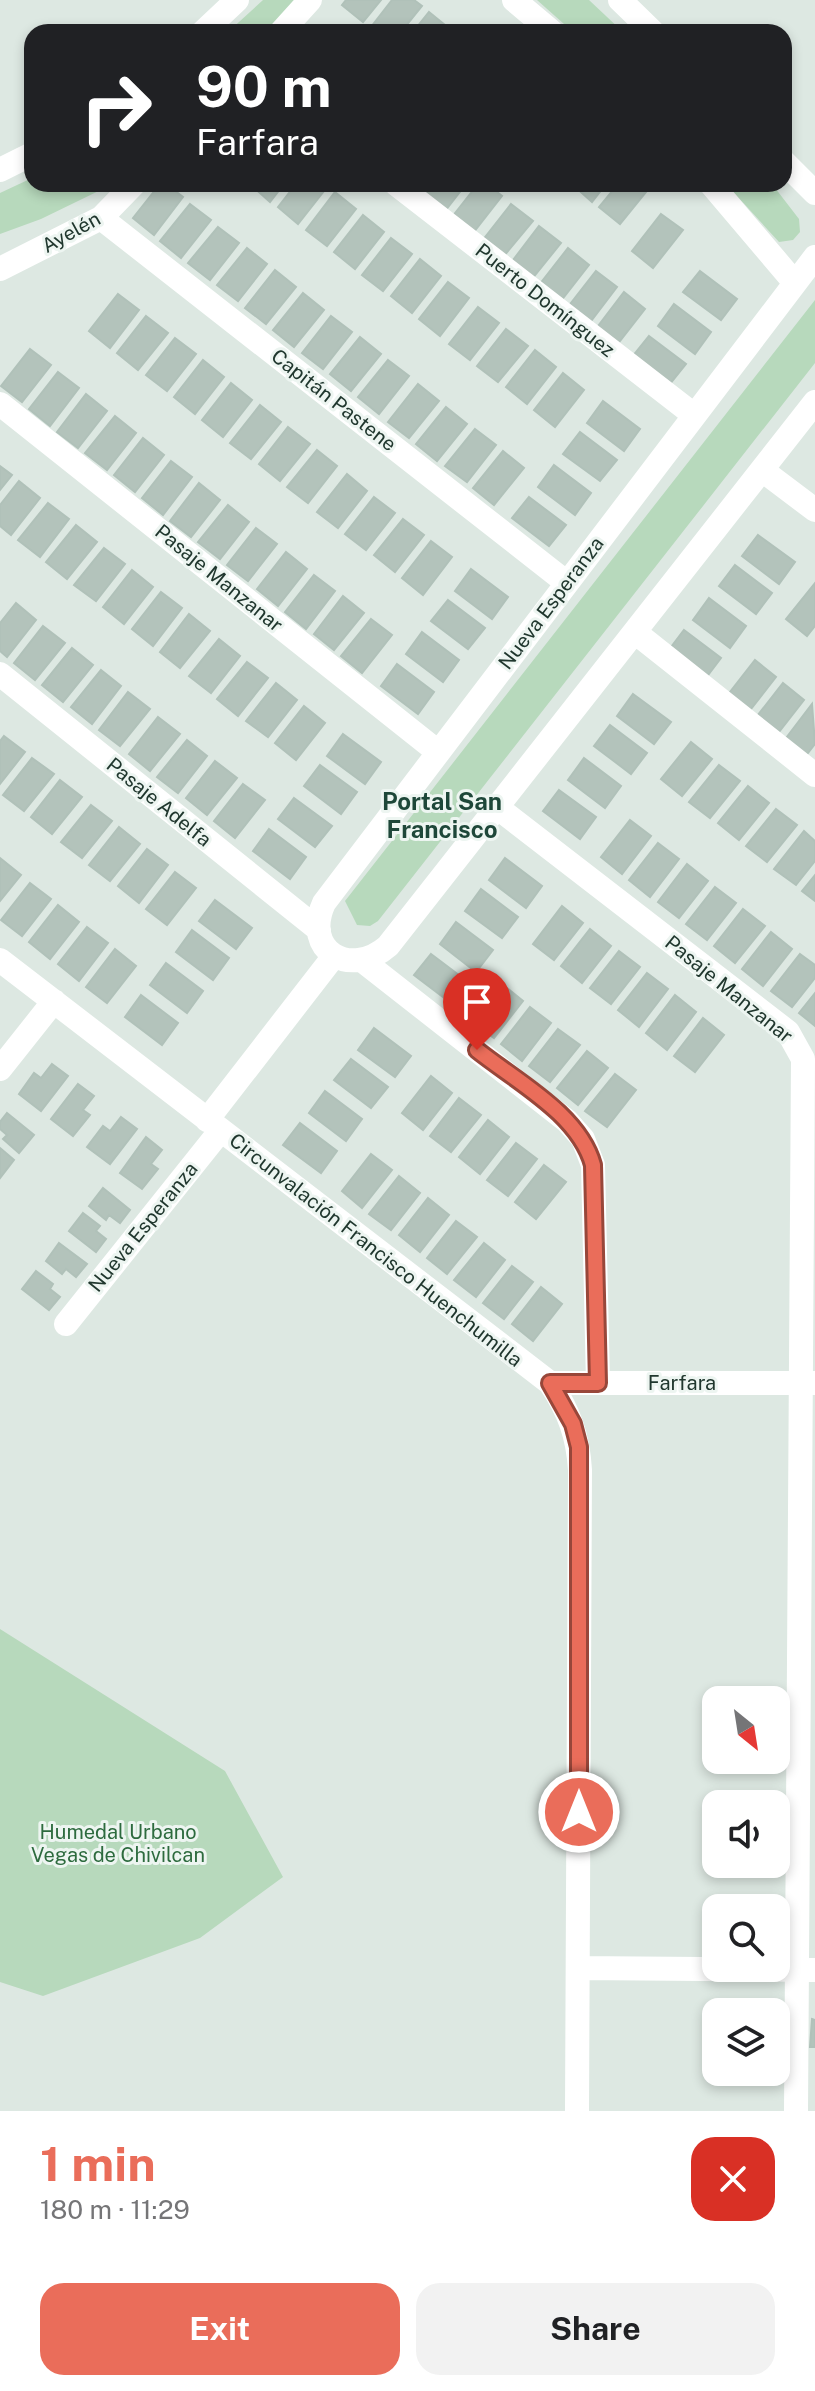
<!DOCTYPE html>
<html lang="en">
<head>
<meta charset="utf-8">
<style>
	:root { --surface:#fff; --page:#f2f2f2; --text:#202124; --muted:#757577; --accent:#ea6d5a }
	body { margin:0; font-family:"Public Sans",sans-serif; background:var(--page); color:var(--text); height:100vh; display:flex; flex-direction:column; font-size:30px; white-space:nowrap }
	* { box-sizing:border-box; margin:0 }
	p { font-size:26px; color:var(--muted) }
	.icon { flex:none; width:44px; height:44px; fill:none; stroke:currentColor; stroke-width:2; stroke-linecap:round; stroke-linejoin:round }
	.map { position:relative; height:2111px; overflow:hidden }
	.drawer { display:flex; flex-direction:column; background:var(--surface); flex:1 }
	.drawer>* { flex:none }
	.guide { position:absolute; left:24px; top:24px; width:768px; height:168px; border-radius:24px; box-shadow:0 4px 12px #0003; background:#202124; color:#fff; overflow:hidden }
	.needle { width:52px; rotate:150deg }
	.tools { position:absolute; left:702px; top:1686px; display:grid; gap:16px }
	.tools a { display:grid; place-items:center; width:88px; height:88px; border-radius:16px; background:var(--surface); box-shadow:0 4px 12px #0003; font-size:40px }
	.pin { position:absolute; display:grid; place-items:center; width:68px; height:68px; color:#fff; margin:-82px -34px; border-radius:50% 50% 50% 0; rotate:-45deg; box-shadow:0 0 8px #0007 }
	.pin .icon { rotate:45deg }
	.me { position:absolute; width:88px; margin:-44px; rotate:0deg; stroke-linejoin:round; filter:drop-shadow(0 0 6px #0008) }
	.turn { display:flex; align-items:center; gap:28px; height:168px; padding:0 40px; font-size:36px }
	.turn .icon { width:104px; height:104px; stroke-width:2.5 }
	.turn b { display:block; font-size:56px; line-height:68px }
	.round { display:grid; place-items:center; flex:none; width:84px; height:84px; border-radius:24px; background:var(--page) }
	.summary { display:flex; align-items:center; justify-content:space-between; height:136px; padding:0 40px }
	h1 { font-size:48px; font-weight:700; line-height:60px; color:var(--accent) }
	.button { display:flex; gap:16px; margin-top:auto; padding:16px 40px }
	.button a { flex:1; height:92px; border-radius:24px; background:var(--accent); color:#fff; font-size:32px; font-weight:700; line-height:92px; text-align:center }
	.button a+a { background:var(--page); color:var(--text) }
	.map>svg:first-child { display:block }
	.green { fill:#b7d9bc }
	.building { fill:#b3c3bb; stroke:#b0c1b9; stroke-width:2 }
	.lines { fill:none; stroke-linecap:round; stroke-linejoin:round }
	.minor { stroke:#fff; stroke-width:24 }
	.route-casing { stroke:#98473a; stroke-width:20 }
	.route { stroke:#ea6d5a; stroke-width:14 }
	.labels { text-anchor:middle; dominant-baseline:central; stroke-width:6; stroke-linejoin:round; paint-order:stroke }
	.street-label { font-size:20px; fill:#20372e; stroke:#edf5f1 }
	.park-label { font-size:20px; fill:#2d6b3e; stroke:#edf5f1 }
	.quarter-label { font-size:24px; font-weight:bold; fill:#1e4739; stroke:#edf5f1 }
</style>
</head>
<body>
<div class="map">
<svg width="815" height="2111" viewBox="0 0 815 2111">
	<rect width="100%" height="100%" fill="#dde8e2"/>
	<path class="green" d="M263,0H302L272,32H228Z
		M537,0H589L623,32H573Z
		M32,178V184H113L41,219L0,234V193Z
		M726,184H772L799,219L800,232L793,240L779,242Z
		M815,300V363L378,921L370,926L357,925L345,901Z
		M0,1629L225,1771L283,1877L200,1938L43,1996L0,1982Z"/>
	<path class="building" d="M346,0H381L363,22L342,5Z
		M392,0H414L422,6L401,32H378L371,27Z
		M429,12L450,29L447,32H413Z
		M160,184H166L183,197L154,235L133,218Z
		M250,184H284L270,202Z
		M296,184L328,186L298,224L278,207Z
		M432,184H466L445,211L424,194Z
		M478,184H487L502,196L473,233L452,217Z
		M572,184H606L592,202Z
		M618,184L650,187L620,224L599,207Z
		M335,192L356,209L327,246L306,230Z
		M190,204L211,220L181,258L160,241Z
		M511,204L533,221L503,257L482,241Z
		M661,214L683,230L653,268L632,251Z
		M363,215L384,232L355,269L334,252Z
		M539,226L561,243L531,280L510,264Z
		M218,227L239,243L210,280L188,263Z
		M391,238L412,254L383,291L362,275Z
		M247,248L267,264L238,301L217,285Z
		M568,248L589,265L560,302L539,285Z
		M420,259L441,276L412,313L391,296Z
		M275,270L296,287L266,324L245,308Z
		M596,271L617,287L588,325L567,308Z
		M700,271L737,299L721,320L683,292Z
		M448,282L469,298L440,336L419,319Z
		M624,292L645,309L616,346L595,330Z
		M303,293L324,310L294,347L273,330Z
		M118,294L139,310L110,348L89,331Z
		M674,304L711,332L695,354L658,326Z
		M478,307L499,323L470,360L449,344Z
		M146,316L168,333L138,370L117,353Z
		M331,316L352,332L323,369L302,353Z
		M506,329L528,346L498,382L477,366Z
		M649,336L686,364L669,385L632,357Z
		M360,337L381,354L351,391L330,374Z
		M175,338L196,354L167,391L146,375Z
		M30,349L51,365L22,402L1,386Z
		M535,350L556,367L527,404L506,387Z
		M203,360L224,377L195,414L174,397Z
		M388,360L409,376L379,414L358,397Z
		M58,372L79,388L50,426L29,409Z
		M563,373L584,390L555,427L534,410Z
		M231,383L252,400L223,437L202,420Z
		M418,384L439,401L409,438L388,422Z
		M86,394L107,411L78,448L57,432Z
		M603,401L640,429L624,451L587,423Z
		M260,405L281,422L251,459L230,443Z
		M446,407L467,424L437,461L416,444Z
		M115,416L136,433L107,470L85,453Z
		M288,427L310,444L280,481L259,464Z
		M475,429L496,445L467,482L445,466Z
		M580,432L617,460L600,481L563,454Z
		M143,438L164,455L135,492L114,475Z
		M317,450L337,466L308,503L287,487Z
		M503,451L524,468L494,505L473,488Z
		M171,461L192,477L163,515L142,498Z
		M554,465L591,493L575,515L538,487Z
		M0,466L12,475L0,490Z
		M347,474L367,491L338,528L317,512Z
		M19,481L40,498L11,535L0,526V505Z
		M199,483L220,500L191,537L170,521Z
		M374,497L395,513L366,550L345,534Z
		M529,497L566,525L549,546L512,518Z
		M48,503L69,519L40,557L18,540Z
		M228,505L249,522L220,559L198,542Z
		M403,519L424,535L395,572L374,555Z
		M76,525L97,542L67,579L46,562Z
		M256,528L277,544L248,581L227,565Z
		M758,535L795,562L779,584L742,556Z
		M431,541L452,557L423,595L402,578Z
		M104,548L125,564L96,601L74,585Z
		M286,552L307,569L278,606L257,589Z
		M735,565L772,593L756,614L719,586Z
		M471,569L508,597L492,619L455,591Z
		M132,570L153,587L124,624L103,607Z
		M314,575L335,591L306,629L285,612Z
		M815,583V626L807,636L786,619Z
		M161,592L182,608L153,646L132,629Z
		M343,596L364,613L334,650L314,634Z
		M709,598L746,626L730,648L693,620Z
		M448,600L485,628L468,649L431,621Z
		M16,603L36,620L7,657L0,651V623Z
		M189,614L210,631L180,668L160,652Z
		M371,619L392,635L362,673L341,656Z
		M43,626L65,643L35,680L14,663Z
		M684,630L721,658L705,679L668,651Z
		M422,632L459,660L443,682L406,654Z
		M219,639L240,656L211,693L189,676Z
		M72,648L93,665L63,702L42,685Z
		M755,660L776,677L747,714L726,697Z
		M247,662L268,678L238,716L217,699Z
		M397,664L434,692L418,714L381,686Z
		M101,670L121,686L92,724L71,707Z
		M276,683L297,700L268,737L246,721Z
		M783,683L804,700L775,737L754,720Z
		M128,692L150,709L120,746L99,730Z
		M633,694L671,722L654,744L617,716Z
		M812,704L815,744L804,758L783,742Z
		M304,706L325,723L296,760L275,743Z
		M158,717L180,734L150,771L129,754Z
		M610,725L647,753L631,774L594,746Z
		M343,734L381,762L365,784L327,756Z
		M4,736L25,752L0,784V741Z
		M187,740L207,756L178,793L157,777Z
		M691,742L712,759L682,796L661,779Z
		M32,758L54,774L24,811L3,795Z
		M584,758L621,786L605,808L568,780Z
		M215,761L237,778L207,815L186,798Z
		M320,765L357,792L341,814L304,786Z
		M719,765L740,781L710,818L689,802Z
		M60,780L82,797L52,834L31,817Z
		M243,784L265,800L235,838L214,821Z
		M748,786L769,803L739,840L718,823Z
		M559,790L596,817L580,839L543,811Z
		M294,798L332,826L315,847L278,819Z
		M91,805L112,821L82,858L61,842Z
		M776,809L797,825L767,862L746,846Z
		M630,820L651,836L622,874L601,857Z
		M119,827L140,844L110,881L89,865Z
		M269,829L306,857L290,879L253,851Z
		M804,831L815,841V861L796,885L774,869Z
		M658,843L679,859L650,897L629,880Z
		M147,849L168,865L139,903L118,886Z
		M0,858L21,875L0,901Z
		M505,858L542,886L526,908L489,880Z
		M687,864L708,881L679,918L658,902Z
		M175,872L196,888L167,925L146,909Z
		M815,875V901L802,891Z
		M30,883L51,899L22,936L1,920Z
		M715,887L736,903L707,940L686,924Z
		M481,889L518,917L502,938L465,911Z
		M215,900L252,928L236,949L199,921Z
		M58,905L79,922L50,959L29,942Z
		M562,906L583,923L554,960L533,944Z
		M743,909L765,926L735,963L714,946Z
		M456,922L493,950L476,972L440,944Z
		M87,927L108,943L79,981L58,964Z
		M590,929L611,946L582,983L561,966Z
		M192,930L229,958L213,980L176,952Z
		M771,932L792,949L763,986L742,969Z
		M115,949L136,966L107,1003L86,987Z
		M619,951L640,967L611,1004L590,988Z
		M431,954L468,982L451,1003L414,975Z
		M800,954L815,965V978L792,1007L771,991Z
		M166,963L203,991L187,1013L150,985Z
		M647,973L668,989L639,1027L618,1010Z
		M502,984L523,1001L494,1038L472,1022Z
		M815,993V1026L799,1013Z
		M141,995L178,1023L162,1045L125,1017Z
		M675,995L696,1012L667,1050L646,1033Z
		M530,1007L551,1023L522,1061L501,1044Z
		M703,1018L724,1035L695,1072L674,1056Z
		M374,1028L411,1056L395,1077L358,1050Z
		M558,1029L580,1045L550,1082L529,1066Z
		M587,1051L608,1068L578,1105L557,1088Z
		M351,1059L388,1087L371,1108L334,1080Z
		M52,1064L68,1076L41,1111L19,1094L34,1073L41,1078Z
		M615,1074L636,1090L607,1127L585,1111Z
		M431,1076L452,1093L423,1130L402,1113Z
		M78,1084L94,1096L83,1110L90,1115L73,1136L51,1119Z
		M325,1091L362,1119L346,1141L309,1113Z
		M459,1098L481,1115L451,1152L430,1136Z
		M7,1113L34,1135L19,1153L3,1139L7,1135L0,1129V1122Z
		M121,1117L137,1129L110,1164L87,1147L103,1126L110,1131Z
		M488,1120L509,1137L480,1174L459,1157Z
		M300,1123L337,1151L321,1173L283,1145Z
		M146,1137L162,1150L151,1164L158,1169L142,1189L120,1173Z
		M516,1143L537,1159L508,1196L487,1180Z
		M0,1148L14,1160L0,1178Z
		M371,1154L392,1170L362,1208L342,1191Z
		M544,1165L566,1182L536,1219L515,1202Z
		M399,1176L420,1193L391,1230L369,1214Z
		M103,1188L130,1210L120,1223L109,1215L106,1220L89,1206Z
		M428,1198L449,1215L420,1252L399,1235Z
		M83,1213L100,1226L96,1231L106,1239L96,1252L69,1231Z
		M456,1221L477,1237L447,1274L427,1258Z
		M59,1243L87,1264L76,1277L66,1269L62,1274L46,1261Z
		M484,1243L505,1260L476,1297L454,1280Z
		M512,1266L533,1282L504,1319L483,1303Z
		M36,1271L53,1284L50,1289L60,1297L49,1310L22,1289Z
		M541,1287L562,1304L533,1341L512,1324Z
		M812,2019L815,2020V2047H810Z"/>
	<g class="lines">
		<path class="minor" d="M514,0L552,32
			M620,0L653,32
			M203,32L237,0
			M281,32L310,0
			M784,162L815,193
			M0,170L32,154
			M396,184L694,415
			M711,184L795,283
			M101,218L567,583
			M815,257L324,903C302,951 350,979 388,946L815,402
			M0,269L101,218L134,184
			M0,404L438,752
			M762,470L815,510
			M636,633L815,775
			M0,674L319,930
			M498,808L788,1032L803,1059L796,2111
			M0,960L550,1383C569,1411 578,1436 580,1470L577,2111
			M363,961L567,1121L583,1139L593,1165L598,1383
			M0,1069L54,1001
			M207,1120L334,956
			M66,1324L221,1130
			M550,1383H815
			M578,1968L815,1970"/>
	</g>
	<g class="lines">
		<g class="route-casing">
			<path id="route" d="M477,1050C517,1082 579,1114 593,1165L598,1383H550L573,1424L579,1447V1812"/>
		</g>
		<use href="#route" class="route"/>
	</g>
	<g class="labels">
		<g class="street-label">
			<text transform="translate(71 232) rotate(-29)">Ayelén</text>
			<text transform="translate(545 300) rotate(38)">Puerto Domínguez</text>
			<text transform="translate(334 400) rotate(38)">Capitán Pastene</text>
			<text transform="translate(219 578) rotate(39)">Pasaje Manzanar</text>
			<text transform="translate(551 603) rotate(-53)">Nueva Esperanza</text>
			<text transform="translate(159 802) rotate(39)">Pasaje Adelfa</text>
			<text transform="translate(729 989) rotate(39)">Pasaje Manzanar</text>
			<text transform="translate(143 1227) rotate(-51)">Nueva Esperanza</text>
			<text transform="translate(376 1250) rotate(38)">Circunvalación Francisco Huenchumilla</text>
			<text x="682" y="1383">Farfara</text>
		</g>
		<g class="park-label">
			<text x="118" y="1832">Humedal Urbano<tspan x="118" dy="23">Vegas de Chivilcan</tspan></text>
		</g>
		<g class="quarter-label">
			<text x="442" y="801">Portal San<tspan x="442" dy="28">Francisco</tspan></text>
		</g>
	</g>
</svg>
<div class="tools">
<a><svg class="needle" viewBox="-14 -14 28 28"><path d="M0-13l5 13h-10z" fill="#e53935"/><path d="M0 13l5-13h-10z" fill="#757577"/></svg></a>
<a><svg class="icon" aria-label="sound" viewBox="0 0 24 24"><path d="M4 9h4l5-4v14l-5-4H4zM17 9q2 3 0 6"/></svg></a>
<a><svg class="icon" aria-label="search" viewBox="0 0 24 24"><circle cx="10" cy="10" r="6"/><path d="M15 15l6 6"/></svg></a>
<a><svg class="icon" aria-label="layers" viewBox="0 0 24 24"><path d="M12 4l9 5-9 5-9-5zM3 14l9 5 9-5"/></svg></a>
</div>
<div class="pin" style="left:477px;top:1050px;background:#d93025"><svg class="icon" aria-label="arrive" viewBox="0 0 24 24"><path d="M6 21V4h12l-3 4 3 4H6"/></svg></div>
<svg class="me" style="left:579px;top:1812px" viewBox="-20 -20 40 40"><circle r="17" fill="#ea6d5a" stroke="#fff" stroke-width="3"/><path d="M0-11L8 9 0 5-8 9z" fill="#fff"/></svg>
<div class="guide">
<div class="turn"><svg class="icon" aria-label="right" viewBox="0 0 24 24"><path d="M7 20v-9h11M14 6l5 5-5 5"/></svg><div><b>90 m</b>Farfara</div></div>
</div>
</div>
<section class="drawer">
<div class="summary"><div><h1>1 min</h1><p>180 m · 11:29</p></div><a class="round" style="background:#d93025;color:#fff"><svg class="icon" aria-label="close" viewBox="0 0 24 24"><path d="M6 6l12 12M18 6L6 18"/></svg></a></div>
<div class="button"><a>Exit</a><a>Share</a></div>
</section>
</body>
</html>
